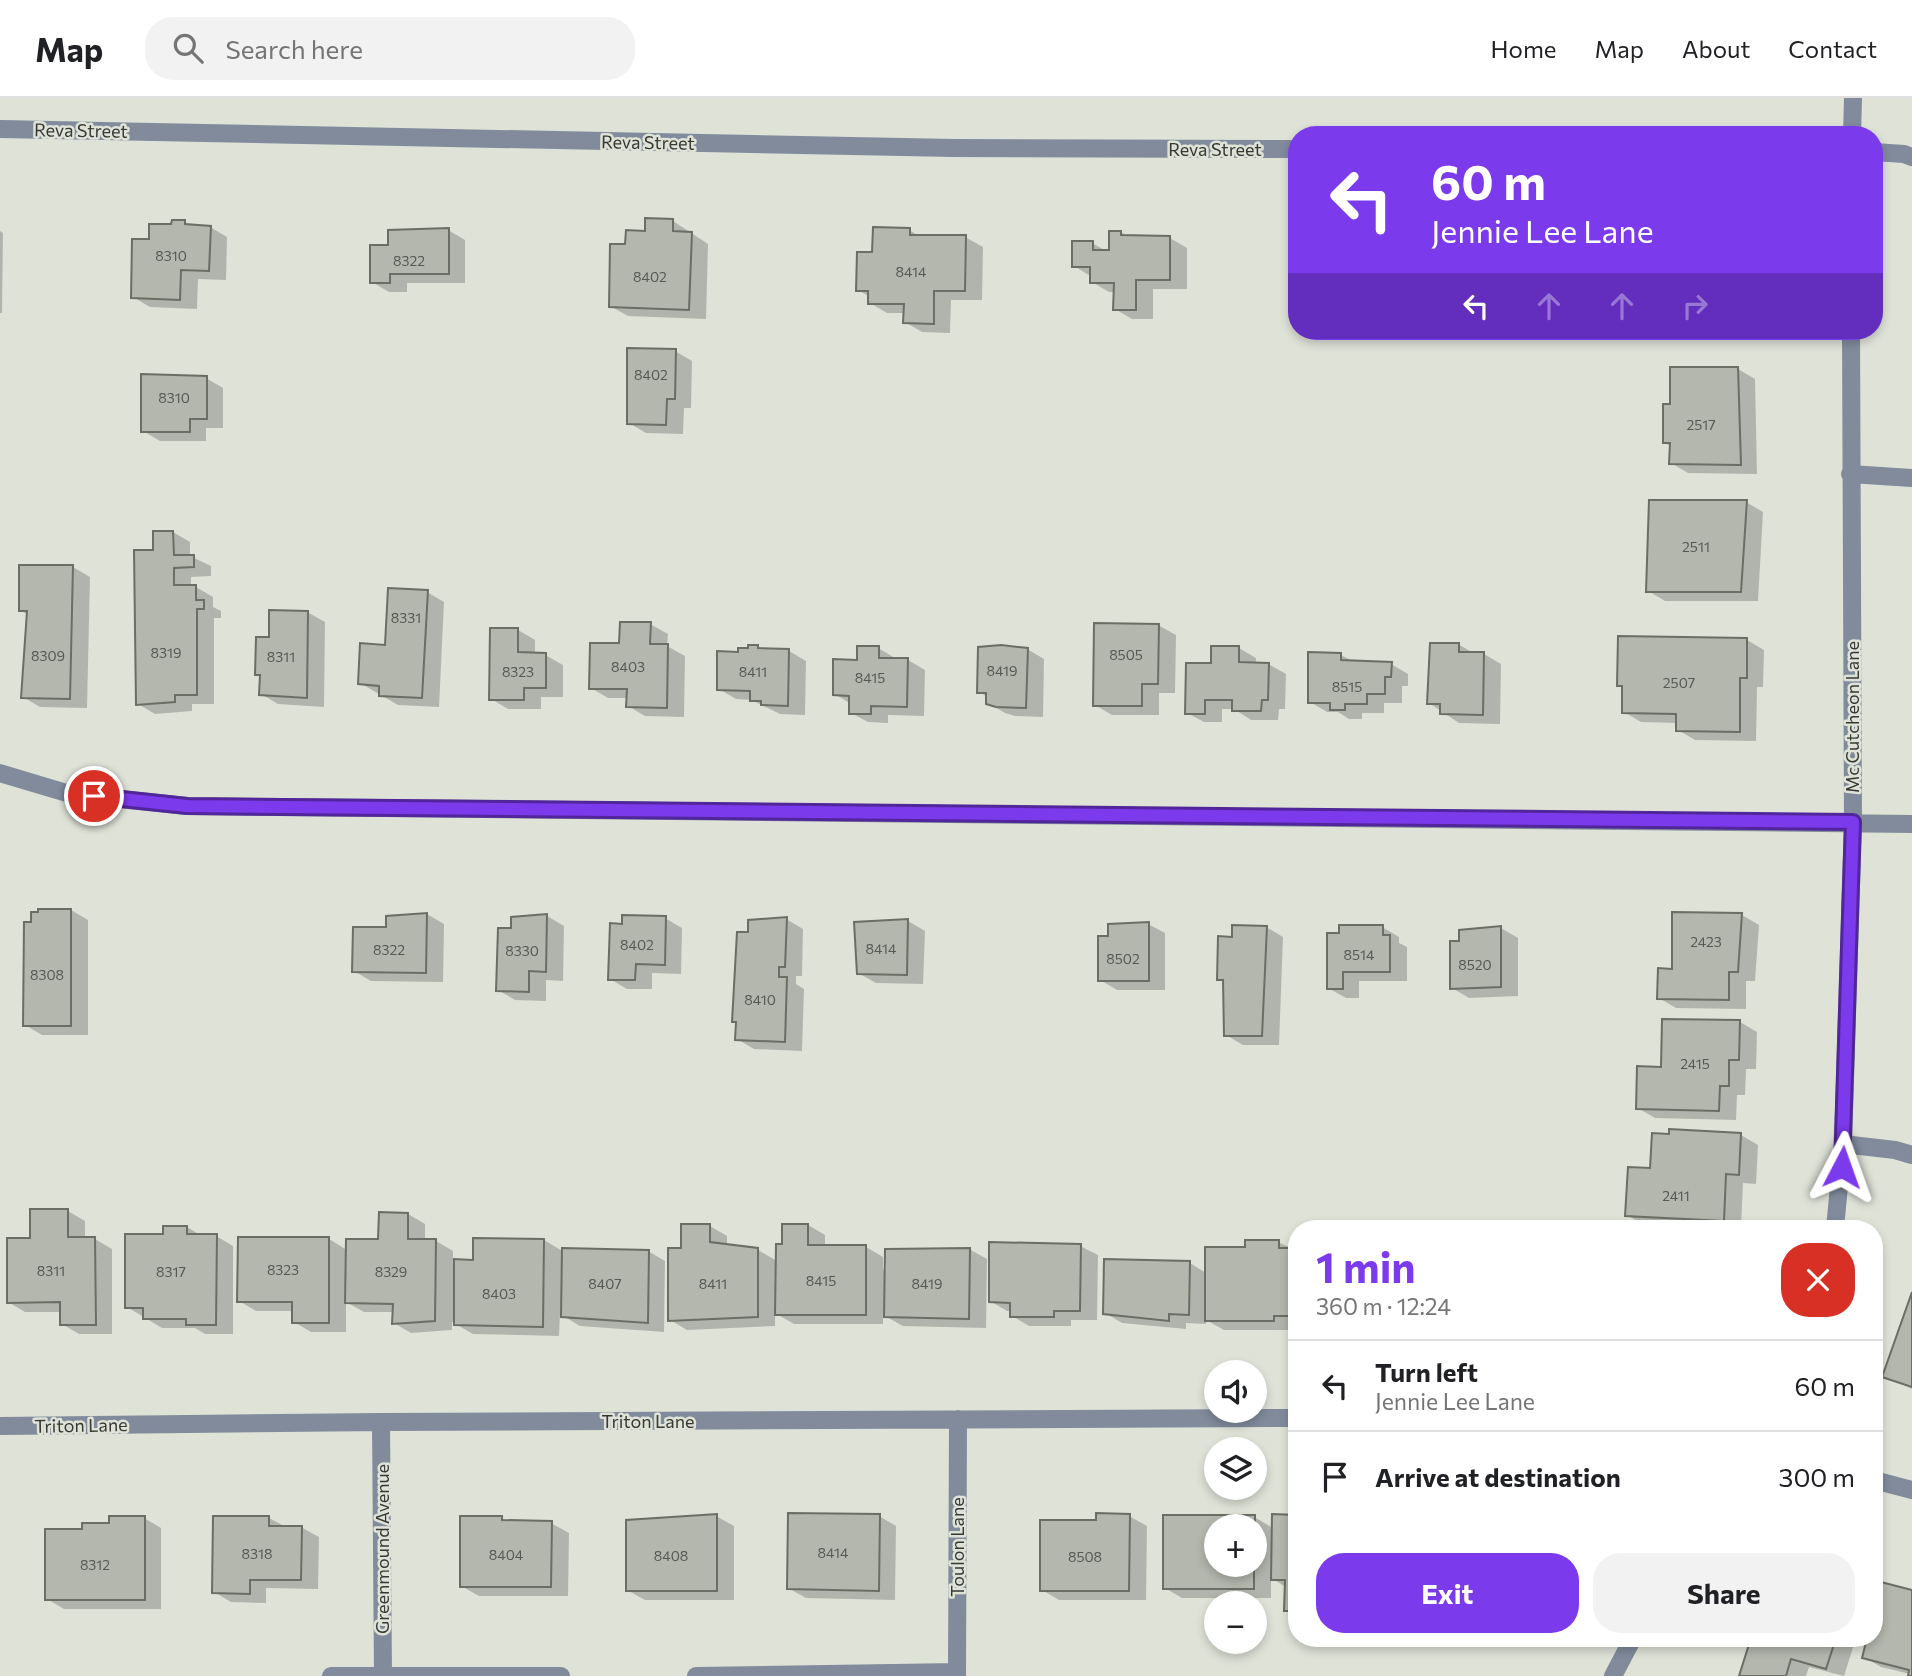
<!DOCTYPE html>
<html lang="en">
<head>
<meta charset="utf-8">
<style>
	:root { --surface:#fff; --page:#f2f2f2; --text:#202124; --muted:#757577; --line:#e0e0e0; --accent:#7c3aed }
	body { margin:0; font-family:Commissioner,sans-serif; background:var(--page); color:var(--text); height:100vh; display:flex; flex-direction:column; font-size:26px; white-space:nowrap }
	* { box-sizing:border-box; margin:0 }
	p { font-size:23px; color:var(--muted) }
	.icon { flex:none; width:38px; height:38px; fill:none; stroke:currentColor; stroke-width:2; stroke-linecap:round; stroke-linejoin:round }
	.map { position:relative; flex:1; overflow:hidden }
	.side { position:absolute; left:1288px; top:1122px; width:595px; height:427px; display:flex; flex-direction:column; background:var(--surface); border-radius:28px; box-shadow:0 4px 10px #0003 }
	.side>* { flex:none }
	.hud { position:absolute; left:1288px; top:28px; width:595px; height:214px; border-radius:28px; box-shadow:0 4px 10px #0003; background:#7c3aed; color:#fff; overflow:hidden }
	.fabs { position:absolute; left:1204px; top:1262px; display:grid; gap:14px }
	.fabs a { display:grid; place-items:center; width:63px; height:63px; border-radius:50%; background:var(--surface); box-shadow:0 4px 10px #0003; font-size:35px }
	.pin { position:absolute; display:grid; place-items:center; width:60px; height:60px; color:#fff; margin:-30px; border:4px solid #fff; border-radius:50%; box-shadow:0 2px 7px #0007 }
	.me { position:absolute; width:77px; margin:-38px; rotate:4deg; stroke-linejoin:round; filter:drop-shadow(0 0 5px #0008) }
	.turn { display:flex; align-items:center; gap:24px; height:147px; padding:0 28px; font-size:32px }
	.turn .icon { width:91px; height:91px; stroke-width:2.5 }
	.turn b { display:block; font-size:49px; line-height:60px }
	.lanes { display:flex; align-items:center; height:66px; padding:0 28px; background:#0003; justify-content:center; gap:35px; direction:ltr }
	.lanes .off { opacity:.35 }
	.round { display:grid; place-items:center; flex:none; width:74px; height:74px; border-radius:28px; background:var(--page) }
	.summary { display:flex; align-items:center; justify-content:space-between; height:119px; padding:0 28px }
	h1 { font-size:42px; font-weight:700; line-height:52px; color:var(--accent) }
	.primary-button { display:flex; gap:14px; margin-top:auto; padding:14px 28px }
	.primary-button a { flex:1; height:80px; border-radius:28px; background:var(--accent); color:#fff; font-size:28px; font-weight:700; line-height:80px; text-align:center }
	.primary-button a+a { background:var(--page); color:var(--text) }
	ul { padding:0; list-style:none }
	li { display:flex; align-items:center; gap:21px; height:91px; padding:0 28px; border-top:2px solid var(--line) }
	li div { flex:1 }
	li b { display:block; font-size:26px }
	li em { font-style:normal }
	header { display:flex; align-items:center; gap:42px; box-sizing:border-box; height:98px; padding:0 35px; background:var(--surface); border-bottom:2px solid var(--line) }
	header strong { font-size:33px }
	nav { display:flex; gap:38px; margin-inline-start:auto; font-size:24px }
	.search { width:490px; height:63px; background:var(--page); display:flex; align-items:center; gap:18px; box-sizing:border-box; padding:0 24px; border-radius:28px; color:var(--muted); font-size:26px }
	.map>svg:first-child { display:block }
	.shadow { fill:#0003; fill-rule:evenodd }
	.building { fill:#b3b7ad; stroke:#6b6e64; stroke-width:2 }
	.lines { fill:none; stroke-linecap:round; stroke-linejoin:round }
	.minor { stroke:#818b9c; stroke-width:18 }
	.route-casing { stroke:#51269a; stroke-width:18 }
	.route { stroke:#7c3aed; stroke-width:12 }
	.labels { text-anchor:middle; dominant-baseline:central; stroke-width:5; stroke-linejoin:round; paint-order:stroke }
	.number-label { font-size:14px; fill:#565852 }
	.street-label { font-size:18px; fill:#373834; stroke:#dee2d7 }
</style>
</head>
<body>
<header>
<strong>Map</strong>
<div class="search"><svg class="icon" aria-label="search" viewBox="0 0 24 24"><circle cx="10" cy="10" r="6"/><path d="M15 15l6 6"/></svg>Search here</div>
<nav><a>Home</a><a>Map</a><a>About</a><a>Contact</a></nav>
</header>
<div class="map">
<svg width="1912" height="1578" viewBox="0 0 1912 1578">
	<rect width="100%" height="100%" fill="#dee2d7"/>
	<path class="shadow" d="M673,123L708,146L706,221L628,218L610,208L627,147L647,135Z
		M185,124L192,128L210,129L227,139L226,182L198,181L197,211L150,209L133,199L151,143L173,128Z
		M448,132L465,142V185H407V194H389L372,184L389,149Z
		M909,132L921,139H965L983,149L982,202H951L950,235L922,234L905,224V215H887L870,205V199L858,192L874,156Z
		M0,133L3,135L2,215H0Z
		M1121,134L1129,139L1170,140L1187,150V191H1153V221H1132L1115,211V194H1109L1092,184V179L1074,168L1092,145L1108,154Z
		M675,253L692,263L691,310H684L683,336L646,335L629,325Z
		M1738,271L1755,281L1757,376L1688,375L1671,365V349L1664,344L1671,308Z
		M206,280L223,290V330H206V343H160L143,333Z
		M1746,404L1763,414L1758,503H1665L1648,493Z
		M173,434L190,444V458L211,468V478L191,479V489H196L213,499V509L221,513V520H214V606H192V613L155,616L138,606L155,453Z
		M73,469L90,479L87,610L40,609L23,599L28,517L20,512Z
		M427,494L444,504L439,609L398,607L360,585Z
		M307,514L325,524L324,609L278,606L261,596L262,579L257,576L271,540Z
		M650,526L668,536L667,548L685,558L684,619L645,618L628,608V600H608L591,590L621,547Z
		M1158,527L1176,537L1175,595H1159V617H1112L1095,607Z
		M518,532L535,542V556L545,557L563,567V599H541V611H508L491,601Z
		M1747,542L1764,552L1763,589H1757L1756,643L1695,642L1678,632V625L1641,624L1624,614V589L1619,587Z
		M1458,546L1475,556H1484L1501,566L1500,626L1459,625L1429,605Z
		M757,548L764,552L789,553L806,563L805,617L780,616L751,602L736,601L719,591L739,556Z
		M878,550L895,560V562H908L925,572L924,618L888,617V625L868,624L851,615V606L835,596L858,563Z
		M1239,550L1256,560V566H1268L1286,576L1285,611H1279L1278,622H1251L1234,611H1222V624H1204L1187,615L1212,567Z
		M1027,551L1044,561L1043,619L1015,618L1005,615L988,605V599L979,594Z
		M1341,557L1354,564L1391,566L1408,576V588H1402V605H1384V615H1362V621H1349L1338,614H1327L1310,604Z
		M71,812L88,822V937H42L25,927Z
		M427,816L444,826L443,884L371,883L354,873L388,831Z
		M1742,817L1759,827L1755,883H1746V911L1676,910L1659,900L1674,872Z
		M547,818L564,828L563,883L546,882V903L515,902L498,892L513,832Z
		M665,820L682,830L681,876L652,875V891H627L610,881L624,828Z
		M786,821L803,831L802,878H796V886L804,891L802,953L754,951L737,941L738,925L734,923L749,836Z
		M908,823L925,833L923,886L876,885L858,875Z
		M1148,826L1165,835V892H1117L1100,882L1110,840Z
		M1266,829L1283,839L1279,947H1243L1226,937L1225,884L1218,881L1234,841Z
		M1382,829L1399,839V845L1407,849V883H1359V900H1346L1328,890Z
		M1501,830L1518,840V898L1469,900L1452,890L1461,833Z
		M1740,924L1757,934L1756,971H1746L1745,997H1737L1736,1022L1655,1020L1638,1010L1663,971Z
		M1741,1037L1758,1047L1756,1086L1743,1085L1741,1130L1644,1127L1627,1117L1652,1072Z
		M68,1113L85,1123V1141H95L112,1151V1236H79L62,1226V1214H25L8,1204L32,1142Z
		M408,1116L425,1126V1143H436L453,1153V1163L475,1164L544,1142L564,1154L648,1153L665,1163L664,1234L580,1228L560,1216L559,1238L473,1236L452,1224V1232L411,1235L394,1225V1214H364L346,1204V1234H311L294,1224V1213H256L239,1203L329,1141L347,1152L380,1143Z
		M1450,1125H1485L1494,1130H1450Z
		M808,1127L825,1137V1149H866L883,1159V1172L969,1151L987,1161L986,1230L903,1228L883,1217V1226H794L775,1215V1228L687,1232L670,1222L682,1152L710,1128L727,1138V1148L758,1152L777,1163L784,1148Z
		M187,1129L202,1138H216L233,1148V1236H205L195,1230H162L127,1209L165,1138Z
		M1278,1144L1297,1153V1227H1291V1232H1224L1206,1222V1226L1186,1225V1231L1122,1225L1105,1215L1190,1165L1206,1175L1246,1151Z
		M1080,1148L1098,1157L1097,1222H1071V1228H1029L1012,1218V1213H1007L990,1203Z
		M1912,1199V1291L1884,1278Z
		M716,1418L734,1428V1502H645L627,1492Z
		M879,1418L896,1428L895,1502L806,1500L788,1490Z
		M1129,1418L1147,1428L1146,1502H1059L1042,1492Z
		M1165,1419H1254L1273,1430L1297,1419V1531L1293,1529L1294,1516L1286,1512V1489L1271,1480V1500H1182L1165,1490ZM1216,1428H1255V1466H1216Z
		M144,1420L161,1430V1511H64L47,1501L84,1433Z
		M269,1420L286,1429H301L319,1439L318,1491L266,1490V1505L231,1504L214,1494Z
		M462,1420H502L509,1424L551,1425L569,1435L568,1498H479L461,1488Z
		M1912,1494V1578H1910V1576L1881,1569L1864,1559L1869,1540H1874Z
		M1752,1540H1856L1844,1578L1809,1569L1806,1578H1741Z"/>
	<path class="building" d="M645,120L673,121V133L692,134L689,212L609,209L610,146H625L626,132L645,133Z
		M172,122H185V126L211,128L209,173L181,172L180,202L131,200L132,141H149V126H171Z
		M873,129L910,130V137H966L965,193H934V226L903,225L904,206H868V193H856L857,154H872Z
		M449,130V176H390V185H370V147H388V132Z
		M1109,133H1121V137L1170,138V182H1136V212H1113L1114,185H1090V169H1072V143H1093V152H1109Z
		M627,250L676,251L675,301H667L666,327L627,326Z
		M1670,269H1738L1741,367L1669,366L1670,345H1663V306H1670Z
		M141,276L207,278V321H190V334H141Z
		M1649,402H1747L1741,494H1646Z
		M153,433H173L174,457H194V469L174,470V487H196V502H204V511H197V597H175V604L136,607L134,452H153Z
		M19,467H73L70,601L21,600L27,513H19Z
		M388,490L428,492L422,600L379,598V588L358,586L360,545L385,547Z
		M269,512L308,513L307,600L259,597L260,577H255L256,539H269Z
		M620,524H651L650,546H668L667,610L626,609L627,591H589L590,545H619Z
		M1094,525L1159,526L1158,586H1142V608H1093Z
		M490,530H518V554L546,555V590H524V602H489Z
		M1618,538L1747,540V580H1740V634L1676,633V616L1622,615V588H1617Z
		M1430,545H1459V554H1484L1483,617L1440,616V606H1427Z
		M748,547H758V550L789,551L788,608L761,607V603H750V593L717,592V553L738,554V550H748Z
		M1001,547L1028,550L1026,610L996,609L986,606V595H977L978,549Z
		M857,548H879V560H908L907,609L871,608V616H849V598L833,597V561L857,562Z
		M1211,548H1239V564L1269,565L1268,602H1262L1261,613H1232V602H1205V616H1185L1186,565H1211Z
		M1308,554L1341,555V562L1392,564L1391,579H1385V596H1367V606H1345V612H1330V605H1308Z
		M38,811H71V928H23L24,824H31V814H38Z
		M1672,814L1742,815L1738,874H1729V902L1657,901L1658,870L1672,871Z
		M427,815L426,875L352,874L353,829H386V818Z
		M547,816L546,874L529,873V894L496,893L498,830H511V819Z
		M622,817L666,818L665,867L636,866L635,882H608L610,825L622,826Z
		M787,819L785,869H779V879H787L785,944L735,942L736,924H732L737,834H748V822Z
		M908,821L907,877L857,876L854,824Z
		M1149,824V883H1098V838H1108V826Z
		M1232,827L1267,828L1262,938H1224L1223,882H1217L1218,838L1232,839Z
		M1339,827H1383V837H1390V874H1343V891H1327V835H1339Z
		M1501,828V889L1450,891V843H1459V832Z
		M1662,921L1740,922L1739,962H1729V988H1720L1719,1013L1636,1011L1637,968L1661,969Z
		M1669,1031L1741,1035L1739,1077L1726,1076L1724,1123L1625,1118L1628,1069L1650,1070L1652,1035L1669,1036Z
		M30,1111H68V1139H95L96,1227H60V1204L7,1205V1140H30Z
		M379,1114L408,1115V1141H436L435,1223L392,1226L393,1206L345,1205L346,1141H378Z
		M1449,1123H1485V1130H1449Z
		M681,1126H710V1144L758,1150V1219L668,1223V1150H681Z
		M782,1126H808V1147H866V1217H775L776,1146H782Z
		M163,1128H187V1136H217L216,1227H186V1221H143V1210H125V1136H163Z
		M238,1139H329V1225H292V1204H237Z
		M473,1140L544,1141L543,1229L454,1227V1161L473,1162Z
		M1245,1142H1279V1150H1294V1218H1274V1223H1205V1149H1245Z
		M989,1144L1081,1146L1080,1213H1054V1219H1010V1205L989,1204Z
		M562,1150L649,1152L648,1225L561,1219Z
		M970,1150L969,1221L884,1219L885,1151Z
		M1104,1161L1190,1163L1189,1217L1169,1216V1223L1103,1216Z
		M1912,1194V1289L1882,1279Z
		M788,1415L880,1416L879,1493L787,1491Z
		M1096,1415L1130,1416L1129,1493H1040V1422H1096Z
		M717,1416V1493H626V1422Z
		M1272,1416L1297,1417V1530H1291L1292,1513H1284L1285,1482H1271Z
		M1163,1417H1255V1428H1216V1466H1254V1491H1163Z
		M109,1418H145V1502H45V1431H82V1425H109Z
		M213,1418H269V1428H302L301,1482H250V1496L212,1495Z
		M460,1418H502V1422L552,1423L551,1489H460Z
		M1881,1484L1912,1492V1578H1908L1909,1572L1862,1560L1867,1540H1874V1511Z
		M1751,1540H1836L1826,1571L1791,1561L1786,1578H1739Z"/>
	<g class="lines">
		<path class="minor" d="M0,31L954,50L1297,51
			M1852,37L1853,0
			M1874,54L1904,56L1912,59
			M1850,376L1912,380
			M0,675L70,696L187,708L1912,726
			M1843,1046L1895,1052L1912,1057
			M1835,1130L1843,1046L1853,724L1851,233
			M381,1324L383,1578
			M0,1328L381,1324L1297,1320
			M1874,1382L1912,1392
			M331,1578H561
			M696,1578L957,1574
			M957,1578L958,1321
			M1613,1578L1633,1540"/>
	</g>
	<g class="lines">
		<g class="route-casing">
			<path id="route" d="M94,698L187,708L1853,724L1842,1069"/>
		</g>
		<use href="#route" class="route"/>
	</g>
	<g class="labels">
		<g class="number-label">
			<text x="171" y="157">8310</text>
			<text x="409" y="162">8322</text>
			<text x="911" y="173">8414</text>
			<text x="650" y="178">8402</text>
			<text x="651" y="276">8402</text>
			<text x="174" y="299">8310</text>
			<text x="1701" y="326">2517</text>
			<text x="1696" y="448">2511</text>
			<text x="406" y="519">8331</text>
			<text x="166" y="554">8319</text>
			<text x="1126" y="556">8505</text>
			<text x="48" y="557">8309</text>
			<text x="281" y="558">8311</text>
			<text x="628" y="568">8403</text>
			<text x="1002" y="572">8419</text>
			<text x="518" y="573">8323</text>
			<text x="753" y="573">8411</text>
			<text x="870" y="579">8415</text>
			<text x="1679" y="584">2507</text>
			<text x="1347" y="588">8515</text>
			<text x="1706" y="843">2423</text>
			<text x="637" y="846">8402</text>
			<text x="881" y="850">8414</text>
			<text x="389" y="851">8322</text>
			<text x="522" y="852">8330</text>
			<text x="1359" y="856">8514</text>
			<text x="1123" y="860">8502</text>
			<text x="1475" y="866">8520</text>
			<text x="47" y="876">8308</text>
			<text x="760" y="901">8410</text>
			<text x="1695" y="965">2415</text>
			<text x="1676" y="1097">2411</text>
			<text x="283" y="1171">8323</text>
			<text x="51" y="1172">8311</text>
			<text x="171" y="1173">8317</text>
			<text x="391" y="1173">8329</text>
			<text x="821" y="1182">8415</text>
			<text x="605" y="1185">8407</text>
			<text x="713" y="1185">8411</text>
			<text x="927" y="1185">8419</text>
			<text x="499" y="1195">8403</text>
			<text x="833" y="1454">8414</text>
			<text x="257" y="1455">8318</text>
			<text x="506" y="1456">8404</text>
			<text x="671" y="1457">8408</text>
			<text x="1085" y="1458">8508</text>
			<text x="95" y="1466">8312</text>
		</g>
		<g class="street-label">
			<text transform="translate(81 32) rotate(1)">Reva Street</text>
			<text transform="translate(648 44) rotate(1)">Reva Street</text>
			<text x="1215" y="51">Reva Street</text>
			<text transform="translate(1852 619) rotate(-90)">Mc Cutcheon Lane</text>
			<text x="648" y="1323">Triton Lane</text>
			<text transform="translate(81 1327) rotate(-1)">Triton Lane</text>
			<text transform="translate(957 1449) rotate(-90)">Toulon Lane</text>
			<text transform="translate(382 1451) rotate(-90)">Greenmound Avenue</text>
		</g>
	</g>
</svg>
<div class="fabs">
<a><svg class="icon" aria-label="sound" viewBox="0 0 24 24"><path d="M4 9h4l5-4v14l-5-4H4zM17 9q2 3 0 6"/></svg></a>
<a><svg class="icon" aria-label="layers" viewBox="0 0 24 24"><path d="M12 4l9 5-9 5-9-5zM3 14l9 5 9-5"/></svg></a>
<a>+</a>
<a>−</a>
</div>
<div class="pin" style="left:94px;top:698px;background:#d93025"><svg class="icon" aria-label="arrive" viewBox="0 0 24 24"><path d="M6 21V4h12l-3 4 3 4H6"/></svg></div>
<svg class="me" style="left:1842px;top:1069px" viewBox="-20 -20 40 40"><path d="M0-17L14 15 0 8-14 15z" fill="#7c3aed" stroke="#fff" stroke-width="4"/></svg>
<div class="hud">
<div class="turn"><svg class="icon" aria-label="left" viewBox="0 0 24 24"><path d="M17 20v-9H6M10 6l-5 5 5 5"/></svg><div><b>60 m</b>Jennie Lee Lane</div></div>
<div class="lanes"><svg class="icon" aria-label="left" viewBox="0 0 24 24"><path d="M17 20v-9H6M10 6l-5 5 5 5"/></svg><svg class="icon off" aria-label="ahead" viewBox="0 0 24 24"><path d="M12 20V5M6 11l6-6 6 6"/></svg><svg class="icon off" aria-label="ahead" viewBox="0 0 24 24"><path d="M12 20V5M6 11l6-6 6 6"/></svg><svg class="icon off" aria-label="right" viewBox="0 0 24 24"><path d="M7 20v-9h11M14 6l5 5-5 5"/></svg></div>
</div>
<section class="side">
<div class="summary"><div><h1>1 min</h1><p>360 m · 12:24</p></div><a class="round" style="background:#d93025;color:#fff"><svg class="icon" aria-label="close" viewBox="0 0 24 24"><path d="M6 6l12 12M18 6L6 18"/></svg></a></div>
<ul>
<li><svg class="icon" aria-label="left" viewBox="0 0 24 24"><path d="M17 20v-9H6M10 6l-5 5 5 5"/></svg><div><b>Turn left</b><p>Jennie Lee Lane</p></div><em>60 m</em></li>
<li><svg class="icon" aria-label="arrive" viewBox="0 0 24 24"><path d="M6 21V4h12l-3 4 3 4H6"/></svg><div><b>Arrive at destination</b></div><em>300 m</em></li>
</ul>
<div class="primary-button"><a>Exit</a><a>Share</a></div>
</section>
</div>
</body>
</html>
